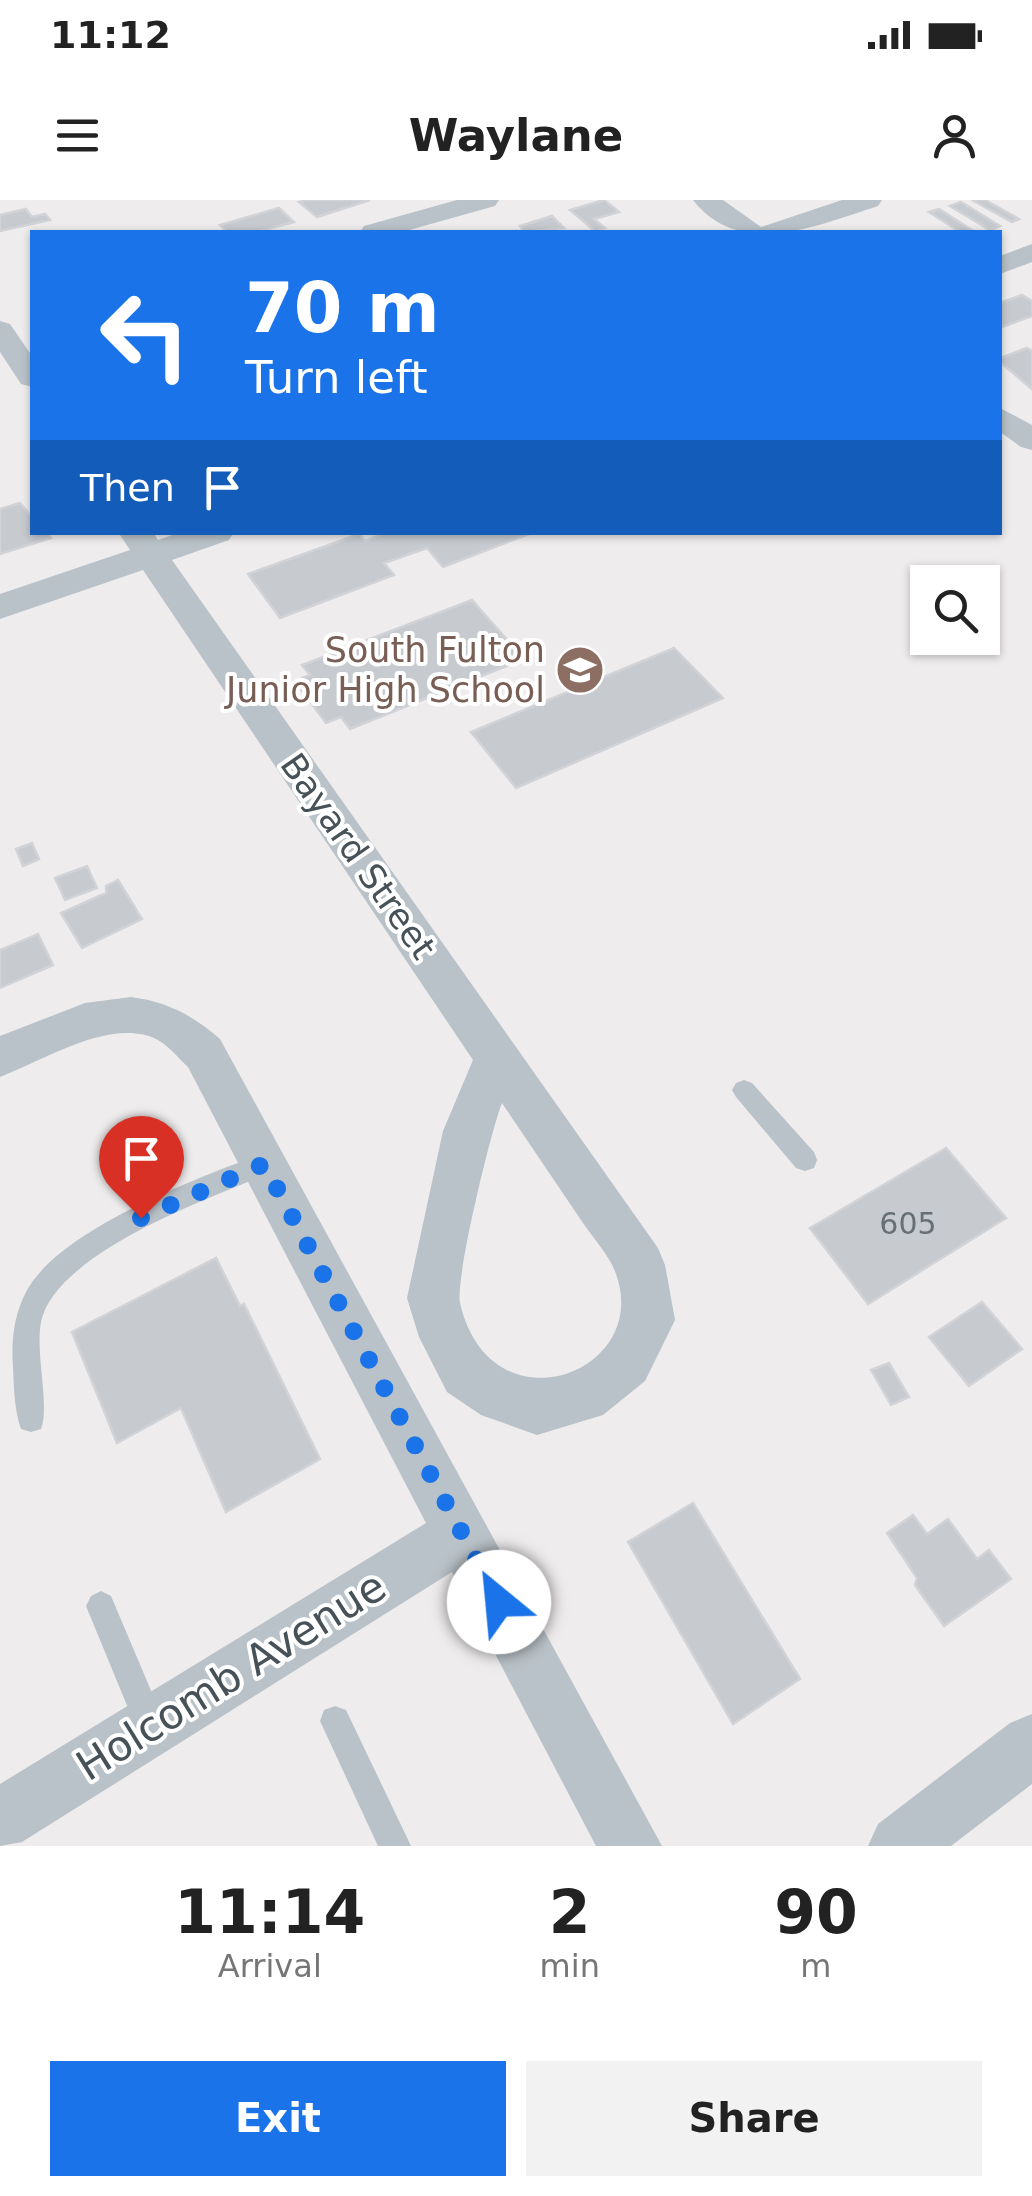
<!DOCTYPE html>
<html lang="en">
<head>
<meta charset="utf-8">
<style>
	:root { --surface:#fff; --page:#f2f2f2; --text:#222; --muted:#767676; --accent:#1a73e8 }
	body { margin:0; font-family:"DejaVu Sans",sans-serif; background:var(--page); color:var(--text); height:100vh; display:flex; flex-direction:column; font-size:38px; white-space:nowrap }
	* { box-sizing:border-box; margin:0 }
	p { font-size:32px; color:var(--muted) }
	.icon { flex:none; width:55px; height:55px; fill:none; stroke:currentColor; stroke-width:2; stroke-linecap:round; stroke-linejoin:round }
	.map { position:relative; height:1646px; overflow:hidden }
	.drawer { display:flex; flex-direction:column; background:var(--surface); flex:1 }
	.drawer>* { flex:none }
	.guide { position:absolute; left:30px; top:30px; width:972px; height:305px; border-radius:0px; box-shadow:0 2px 8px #0004; background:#1a73e8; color:#fff; overflow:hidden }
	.tools { position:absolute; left:910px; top:365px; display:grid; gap:20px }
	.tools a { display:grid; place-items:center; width:90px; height:90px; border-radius:0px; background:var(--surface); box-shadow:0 2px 8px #0004; font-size:50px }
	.pin { position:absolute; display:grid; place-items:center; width:85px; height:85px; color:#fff; margin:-102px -42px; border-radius:50% 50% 50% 0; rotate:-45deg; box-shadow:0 0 10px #0007 }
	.pin .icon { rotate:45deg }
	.me { position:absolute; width:110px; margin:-55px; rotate:332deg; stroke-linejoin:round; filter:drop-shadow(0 0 8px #0008) }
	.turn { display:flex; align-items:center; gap:35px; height:210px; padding:0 50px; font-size:45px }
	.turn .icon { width:130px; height:130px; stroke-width:2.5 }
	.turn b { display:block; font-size:70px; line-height:85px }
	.then { display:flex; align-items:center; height:95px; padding:0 50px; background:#0003; gap:20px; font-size:38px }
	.eta { display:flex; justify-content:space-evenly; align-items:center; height:170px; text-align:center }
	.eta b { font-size:60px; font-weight:600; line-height:70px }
	.button { display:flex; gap:20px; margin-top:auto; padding:20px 50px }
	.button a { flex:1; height:115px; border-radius:0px; background:var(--accent); color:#fff; font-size:40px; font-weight:600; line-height:115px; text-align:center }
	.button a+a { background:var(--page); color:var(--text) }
	.status { display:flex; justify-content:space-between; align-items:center; height:70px; padding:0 50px; background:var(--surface); direction:ltr }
	.status svg { height:28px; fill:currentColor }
	header { display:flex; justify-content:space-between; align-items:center; height:130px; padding:0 50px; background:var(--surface); font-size:45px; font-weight:600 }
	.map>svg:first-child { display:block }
	.building { fill:#c7cacf; stroke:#d1d3d7; stroke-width:2.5 }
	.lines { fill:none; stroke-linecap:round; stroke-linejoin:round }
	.service { fill:#b9c2c8; fill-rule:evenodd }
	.minor { fill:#b9c2c8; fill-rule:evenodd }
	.route { stroke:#1a73e8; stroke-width:18; stroke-dasharray:0 32.4 }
	.labels { text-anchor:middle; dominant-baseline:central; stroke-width:8; stroke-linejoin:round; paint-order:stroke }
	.number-label { font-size:30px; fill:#666f76 }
	.education-label { font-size:35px; fill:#785e54; stroke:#fff; text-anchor:end }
	.street-label { font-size:35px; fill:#465158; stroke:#fff }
	.near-street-label { font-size:42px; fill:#465158; stroke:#fff }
</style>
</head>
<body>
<div class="status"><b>11:12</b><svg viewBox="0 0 49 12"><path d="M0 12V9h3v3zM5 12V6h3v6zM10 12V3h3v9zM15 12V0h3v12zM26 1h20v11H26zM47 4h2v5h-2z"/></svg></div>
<header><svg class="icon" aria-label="menu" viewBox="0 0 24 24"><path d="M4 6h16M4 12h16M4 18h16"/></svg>Waylane<svg class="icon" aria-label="person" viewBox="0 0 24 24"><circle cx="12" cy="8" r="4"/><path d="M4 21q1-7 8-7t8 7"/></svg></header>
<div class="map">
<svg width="1032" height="1646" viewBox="0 0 1032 1646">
	<rect width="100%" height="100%" fill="#efeced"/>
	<path class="building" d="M308,0H370L317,17L299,2Z
		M604,0L619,12L594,19L605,28L595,31L570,10Z
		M972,0H985L1019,19L1012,22Z
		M961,2L1000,26L990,30L950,6Z
		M279,8L294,22L256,32H227L220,25Z
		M26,9L32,17L45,14L50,20L0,31V15Z
		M939,9L975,32H960L929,12Z
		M552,16L564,28L524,32L520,26Z
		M1022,95L1032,101V116L1000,128V103Z
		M1027,148L1032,151V189L1000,162V158Z
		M20,303L32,317V332H47L51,338L0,354V309Z
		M388,332H534L443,367L427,348L384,363L394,375L280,418L248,374L359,334L365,341Z
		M472,400L524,459L350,529L341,517L326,523L295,481L310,475L302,465Z
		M674,448L723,498L516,588L471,532Z
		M32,643L39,659L23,666L16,649Z
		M87,666L97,688L65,700L55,678Z
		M118,680L142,719L82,748L61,713L106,693V686Z
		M38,734L53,765L0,788V750Z
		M946,948L1006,1018L868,1104L810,1028Z
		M216,1058L240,1106L244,1104L320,1259L226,1312L181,1208L117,1243L72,1132Z
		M982,1102L1022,1149L969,1186L929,1137Z
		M889,1163L909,1197L891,1205L871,1170Z
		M693,1303L800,1479L733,1524L628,1342Z
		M913,1315L927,1334L948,1319L977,1359L989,1350L1011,1379L944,1426L915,1385L917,1378L887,1333Z"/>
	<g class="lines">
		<path class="service" d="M744,880L752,883L814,952L817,960L814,968L805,971L796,968L736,897L732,890L736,883Z
			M264,953L273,956L276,964L273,972C212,997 55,1053 41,1122C35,1154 50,1205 41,1229L31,1232L21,1229C14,1210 14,1187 13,1167C11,1141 14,1115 26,1092C59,1029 198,978 264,953Z
			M101,1391L111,1396L166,1526L162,1537L151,1541L140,1537L86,1406L91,1396Z
			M335,1506L346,1510L411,1646H378L320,1521L324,1510Z"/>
		<path class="minor" d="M457,0H499L495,6L402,32H360L364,26Z
			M693,0H723L761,27L842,0H882L878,6C819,25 739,60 693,0Z
			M1032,44V62L1000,74V56Z
			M0,121L10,124L32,156V187L21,184L0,152Z
			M1000,208L1032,225V250L1021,247L1000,232Z
			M118,332H153L158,340L181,332H234L229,340L172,360L658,1048L665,1065L675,1120L645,1181L603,1215L537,1235L481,1215L447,1192L419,1137L407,1098L443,931L473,860L143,370L0,419V394L130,350ZM502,903C529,943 556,983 583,1023C593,1038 610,1056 616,1074C652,1174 490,1233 460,1103C455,1080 491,930 502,903Z
			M131,797C168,802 192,815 220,839L662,1646H596L452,1372L22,1642L0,1646V1584L426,1323L188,867C178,858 170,847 158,840C112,816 43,861 0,877V836L85,803Z
			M1032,1514V1584L951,1646H868L878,1624L1010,1523Z"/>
	</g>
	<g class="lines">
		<path class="route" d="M141,1018L264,964L499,1402"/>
	</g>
	<defs>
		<g id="school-disc" transform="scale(2.5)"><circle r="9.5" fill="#8d6e63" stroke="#fff"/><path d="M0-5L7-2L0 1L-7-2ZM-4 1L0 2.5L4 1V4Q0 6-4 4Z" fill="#fff"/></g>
	</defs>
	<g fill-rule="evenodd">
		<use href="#school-disc" x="580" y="470"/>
	</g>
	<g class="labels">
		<g class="number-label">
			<text x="908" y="1023">605</text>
		</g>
		<g class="education-label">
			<text x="545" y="450">South Fulton<tspan x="545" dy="40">Junior High School</tspan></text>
		</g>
		<g class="street-label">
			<text transform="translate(358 656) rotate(55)">Bayard Street</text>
		</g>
		<g class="near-street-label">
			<text transform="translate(231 1476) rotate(-32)">Holcomb Avenue</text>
		</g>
	</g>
</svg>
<div class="tools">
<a><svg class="icon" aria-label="search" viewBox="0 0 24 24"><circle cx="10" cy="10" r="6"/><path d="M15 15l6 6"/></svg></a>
</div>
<div class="pin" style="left:141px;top:1018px;background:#d93025"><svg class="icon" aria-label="arrive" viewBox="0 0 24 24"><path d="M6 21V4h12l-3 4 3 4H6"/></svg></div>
<svg class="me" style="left:499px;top:1402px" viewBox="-20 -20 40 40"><circle r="19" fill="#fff"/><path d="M0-13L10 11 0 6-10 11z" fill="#1a73e8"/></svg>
<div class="guide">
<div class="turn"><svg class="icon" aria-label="left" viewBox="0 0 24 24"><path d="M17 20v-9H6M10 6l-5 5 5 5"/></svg><div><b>70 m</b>Turn left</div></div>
<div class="then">Then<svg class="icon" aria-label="arrive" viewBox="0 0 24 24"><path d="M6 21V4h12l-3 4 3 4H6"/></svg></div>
</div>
</div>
<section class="drawer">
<div class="eta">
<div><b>11:14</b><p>Arrival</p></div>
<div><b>2</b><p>min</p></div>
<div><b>90</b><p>m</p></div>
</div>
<div class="button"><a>Exit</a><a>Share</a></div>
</section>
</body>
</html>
